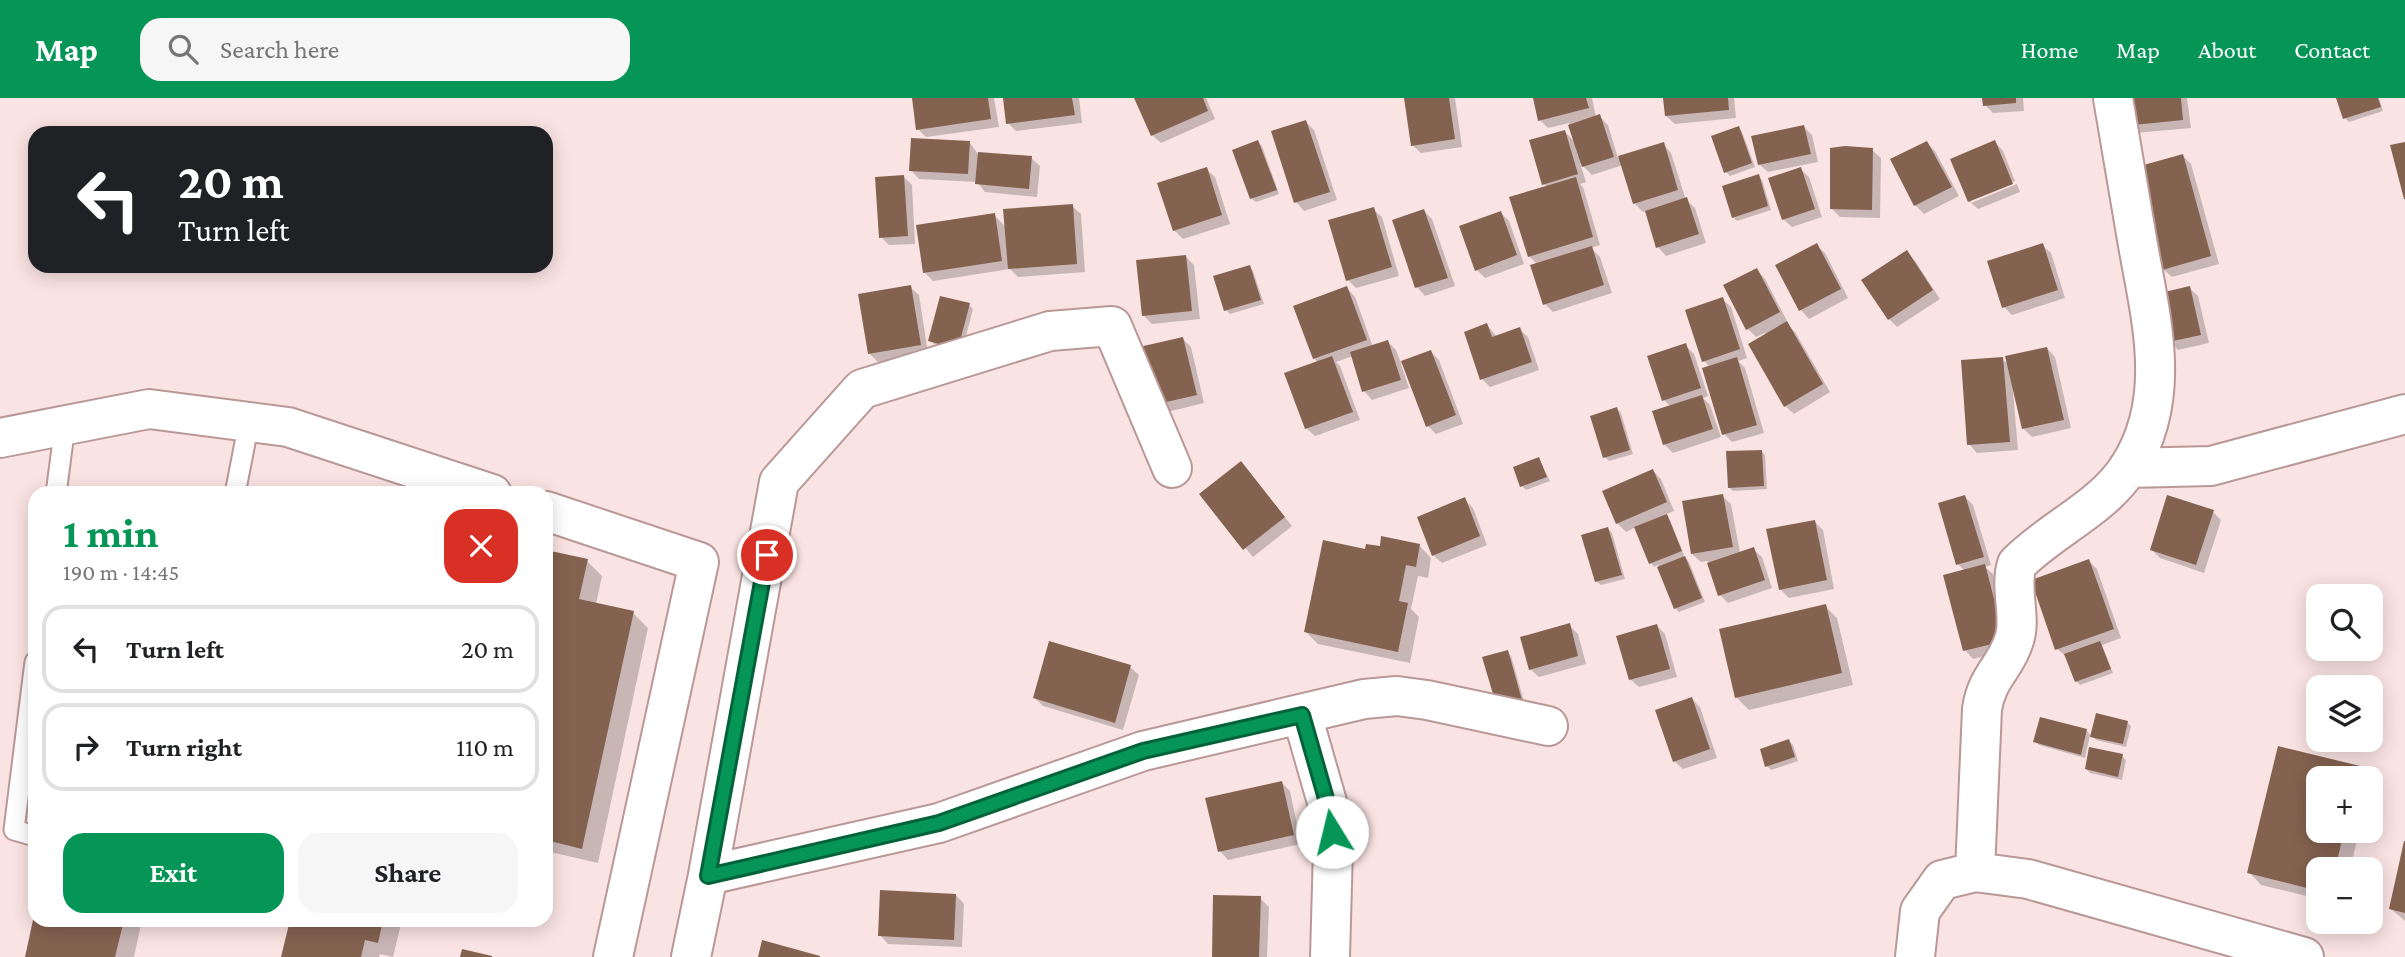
<!DOCTYPE html>
<html lang="en">
<head>
<meta charset="utf-8">
<style>
	:root { --surface:#fff; --page:#f6f6f6; --text:#202124; --muted:#757577; --line:#e0e0e0; --accent:#059657 }
	body { margin:0; font-family:"Crimson Pro",serif; background:var(--page); color:var(--text); height:100vh; display:flex; flex-direction:column; font-size:26px; white-space:nowrap }
	* { box-sizing:border-box; margin:0 }
	p { font-size:23px; color:var(--muted) }
	.icon { flex:none; width:38px; height:38px; fill:none; stroke:currentColor; stroke-width:2; stroke-linecap:round; stroke-linejoin:round }
	.map { position:relative; flex:1; overflow:hidden }
	.drawer { position:absolute; left:28px; top:388px; width:525px; height:441px; display:flex; flex-direction:column; background:var(--surface); border-radius:21px; box-shadow:0 4px 18px #0003 }
	.drawer>* { flex:none }
	.top-card { position:absolute; left:28px; top:28px; width:525px; height:147px; border-radius:21px; box-shadow:0 4px 18px #0003; background:#202124; color:#fff; overflow:hidden }
	.buttons { position:absolute; left:2306px; top:486px; display:grid; gap:14px }
	.buttons a { display:grid; place-items:center; width:77px; height:77px; border-radius:14px; background:var(--surface); box-shadow:0 4px 18px #0003; font-size:35px }
	.pin { position:absolute; display:grid; place-items:center; width:60px; height:60px; color:#fff; margin:-30px; border:4px solid #fff; border-radius:50%; box-shadow:0 2px 7px #0007 }
	.me { position:absolute; width:77px; margin:-38px; rotate:351deg; stroke-linejoin:round; filter:drop-shadow(0 0 5px #0008) }
	.turn { display:flex; align-items:center; gap:24px; height:147px; padding:0 35px; font-size:32px }
	.turn .icon { width:91px; height:91px; stroke-width:2.5 }
	.turn b { display:block; font-size:49px; line-height:60px }
	.round { display:grid; place-items:center; flex:none; width:74px; height:74px; border-radius:21px; background:var(--page) }
	.overview { display:flex; align-items:center; justify-content:space-between; height:119px; padding:0 35px }
	h1 { font-size:42px; font-weight:700; line-height:52px; color:var(--accent) }
	.primary-button { display:flex; gap:14px; margin-top:auto; padding:14px 35px }
	.primary-button a { flex:1; height:80px; border-radius:21px; background:var(--accent); color:#fff; font-size:28px; font-weight:700; line-height:80px; text-align:center }
	.primary-button a+a { background:var(--page); color:var(--text) }
	ul { padding:0; list-style:none }
	li { display:flex; align-items:center; gap:21px; height:88px; margin:0 14px 10px; padding:0 21px; border:4px solid var(--line); border-radius:21px }
	li div { flex:1 }
	li b { display:block; font-size:26px }
	li em { font-style:normal }
	header { display:flex; align-items:center; gap:42px; box-sizing:border-box; height:98px; padding:0 35px; background:var(--accent); color:#fff }
	header strong { font-size:33px }
	nav { display:flex; gap:38px; margin-inline-start:auto; font-size:24px }
	.search { width:490px; height:63px; background:var(--page); display:flex; align-items:center; gap:18px; box-sizing:border-box; padding:0 24px; border-radius:21px; color:var(--muted); font-size:26px }
	.map>svg:first-child { display:block }
	.shadow { fill:#0003 }
	.building { fill:#846250 }
	.lines { fill:none; stroke-linecap:round; stroke-linejoin:round }
	.service-casing { stroke:#b99896; stroke-width:23 }
	.minor-casing { stroke:#b99896; stroke-width:42 }
	.service { stroke:#fff; stroke-width:19 }
	.minor { stroke:#fff; stroke-width:38 }
	.route-casing { stroke:#036239; stroke-width:18 }
	.route { stroke:#059657; stroke-width:12 }
</style>
</head>
<body>
<header>
<strong>Map</strong>
<div class="search"><svg class="icon" aria-label="search" viewBox="0 0 24 24"><circle cx="10" cy="10" r="6"/><path d="M15 15l6 6"/></svg>Search here</div>
<nav><a>Home</a><a>Map</a><a>About</a><a>Contact</a></nav>
</header>
<div class="map">
<svg width="2405" height="859" viewBox="0 0 2405 859">
	<rect width="100%" height="100%" fill="#fae4e3"/>
	<path class="shadow" d="M913,0H994L999,29L926,39L918,31Z
		M1005,0H1079L1082,25L1016,33L1008,25Z
		M1136,0H1206L1215,21L1161,45L1152,37Z
		M1405,0H1455L1462,49L1421,55L1412,47Z
		M1534,0H1592L1596,19L1599,18L1608,27L1618,60L1663,46L1671,55L1686,102L1695,110L1706,145L1666,158L1658,149L1646,113L1643,114L1634,105L1623,67L1592,77L1580,65L1586,84L1580,86L1583,89L1600,147L1591,150L1600,159L1612,195L1553,214L1545,206L1538,167L1529,158L1547,89L1544,86L1565,34L1576,45L1569,25L1548,30L1540,22Z
		M1665,0H1734L1736,20L1675,26L1666,18Z
		M1984,0H2023L2024,13L1993,15L1985,7Z
		M2124,0H2187L2191,30L2135,35Z
		M2338,0H2379L2383,13L2349,24L2345,20Z
		M1306,24L1314,32L1337,102L1304,113L1296,104L1273,34Z
		M1804,29L1812,37L1818,64L1768,74L1759,66Z
		M1738,30L1742,34L1755,69L1730,78L1726,74Z
		M1258,44L1262,48L1279,96L1256,104L1252,101L1234,53Z
		M1995,44L2003,53L2015,83L1971,101V105L2017,86L2020,94L1978,111L1969,103Z
		M970,45L978,56L1031,60L1040,68L1037,99L985,94L977,84L919,81L911,72Z
		M1927,45L1935,53L1959,98L1924,116L1915,107Z
		M1872,52L1881,60L1880,120L1840,119L1832,111Z
		M2183,58L2191,66L2219,166L2172,179L2163,171Z
		M1206,71L1215,79L1230,126L1183,141L1174,132Z
		M1800,71L1809,79L1822,119L1792,129L1783,121Z
		M1758,78L1762,82L1771,112L1737,123L1733,119Z
		M904,79L912,87L915,146L889,147L881,139Z
		M1072,108L1081,116L1085,174L1018,179L1010,171L933,183L924,174L994,117L1006,129Z
		M1373,111L1382,119L1399,178L1356,190L1348,182Z
		M1424,113L1432,121L1455,188L1425,198L1417,189Z
		M1501,115L1509,123L1524,166L1485,180L1477,172Z
		M1816,147L1825,155L1848,200L1809,221L1801,212L1777,168Z
		M2042,147L2051,155L2065,200L2012,217L2004,209Z
		M1907,155L1915,163L1940,201L1897,229L1889,221Z
		M1186,159L1194,167L1200,221L1152,226L1143,217Z
		M1250,169L1253,173L1264,206L1230,216L1226,212Z
		M1757,172L1765,181L1787,223L1785,224L1795,234L1830,294L1794,316L1785,308L1766,237L1765,235L1756,239L1748,231Z
		M910,189L919,197L928,255L878,264L869,255Z
		M1347,190L1355,199L1373,249L1388,244L1396,252L1401,265L1431,254L1439,262L1463,326L1436,336L1428,328L1404,265L1401,266L1409,290L1372,302L1364,293L1353,258L1336,264L1340,268L1360,322L1315,338L1306,330L1318,265L1314,260Z
		M2189,190L2198,198L2209,245L2178,252L2170,243Z
		M1722,201L1731,209L1747,260L1738,263L1745,270L1764,335L1732,344L1724,336L1710,269L1704,263Z
		M969,207L973,211L962,254L934,246L930,243Z
		M1487,227L1497,239L1519,231L1528,239L1539,272L1490,289L1482,281Z
		M1182,240L1191,249L1204,305L1163,315L1155,306Z
		M1685,247L1694,256L1708,298L1703,300L1710,307L1721,339L1673,355L1664,346L1671,309L1664,302Z
		M2047,250L2055,259L2071,330L2032,339L2023,330L2015,293H2013L2018,352L1977,355L1969,346L2002,261L2009,267Z
		M1617,311L1621,315L1633,356L1609,363L1605,359Z
		M1761,353L1765,357L1767,391L1733,393L1729,389Z
		M1539,361L1550,383L1526,392L1522,388Z
		M1653,373L1661,381L1674,413L1665,417L1670,422L1684,457H1683L1689,464L1705,504L1679,514L1675,510L1658,467L1654,469L1651,465L1636,429L1626,434L1617,425Z
		M1249,374L1292,428L1253,459L1202,397Z
		M1722,398L1731,406L1740,455L1753,451L1762,459L1772,490L1728,505L1720,497L1708,463L1701,464L1692,456Z
		M1965,399L1973,407L1991,467L1985,469L1993,476L2012,551L1973,561L1965,552V473L1958,466Z
		M1465,402L1473,410L1487,447L1442,465L1433,457Z
		M2213,414L2221,422L2204,475L2160,460L2152,452Z
		M1814,423L1823,432L1834,491L1789,500L1780,491Z
		M1608,431L1612,435L1625,481L1601,487L1597,484Z
		M1419,447L1431,460L1428,480L1418,478L1411,511L1419,519L1410,565L1318,546L1306,534L1367,453Z
		M546,454L587,463L602,478L596,506L633,515L648,530L598,765L546,753Z
		M2089,463L2097,471L2121,540L2102,547L2113,575L2080,587L2076,583L2067,559L2057,551L2033,483Z
		M1825,508L1837,520L1853,587L1749,612L1736,599Z
		M1569,527L1578,536L1586,566L1539,579L1530,571Z
		M1657,528L1665,536L1677,579L1639,589L1630,581Z
		M1507,554L1511,558L1526,610L1500,612Z
		M1130,569L1139,577L1123,632L1043,608L1035,600Z
		M1692,601L1700,609L1717,660L1683,671L1674,663Z
		M2127,624L2131,628L2126,649L2096,642L2092,638Z
		M2087,633L2090,637L2085,660L2039,647L2035,643Z
		M1789,643L1793,647L1798,663L1771,672L1767,668Z
		M2279,650L2359,670L2370,681H2319V733H2359L2350,772H2319V801L2261,787L2249,774Z
		M2122,658L2126,662L2122,682L2090,675L2086,671Z
		M1281,684L1290,693L1301,746L1228,762L1220,753Z
		M2405,746V823L2391,811Z
		M956,797L964,806L962,849L888,846L880,837Z
		M1215,799L1260,800L1269,809L1267,859H1213Z
		M35,822H142L134,859H26Z
		M292,822H402L393,859L380,856L379,859H283Z"/>
	<path class="building" d="M912,0H988L991,21L916,32Z
		M1003,0H1072L1075,17L1006,26Z
		M1134,0H1203L1208,13L1151,38Z
		M1404,0H1449L1455,41L1411,48Z
		M1533,0H1586L1589,10L1538,23Z
		M1663,0H1728L1729,12L1665,18Z
		M1982,0H2016V5L1983,8Z
		M2122,0H2181L2183,22L2124,28Z
		M2336,0H2378L2381,9L2343,21Z
		M1600,16L1614,59L1582,69L1568,27Z
		M1306,22L1330,94L1294,105L1271,33Z
		M1804,27L1811,56L1758,67L1751,38Z
		M1739,28L1752,65L1724,75L1711,38Z
		M1565,32L1578,76L1542,87L1529,42Z
		M911,40L970,43L968,76L909,73Z
		M1258,42L1277,92L1250,101L1232,52Z
		M1995,42L2013,86L1968,104L1950,61Z
		M1927,43L1952,89L1914,108L1890,61Z
		M1664,44L1678,92L1633,106L1618,58Z
		M2405,44V101H2404L2390,47Z
		M1845,48L1873,50L1872,112L1830,111V50Z
		M978,54L1032,58L1029,91L975,86Z
		M2183,56L2211,158L2162,172L2133,70Z
		M1207,69L1222,117L1173,133L1157,85Z
		M1801,69L1815,111L1782,122L1768,80Z
		M1759,76L1768,108L1732,120L1722,88Z
		M904,77L908,138L879,140L875,79Z
		M1576,79L1593,139L1528,159L1509,99Z
		M1687,99L1699,136L1656,150L1645,113Z
		M1073,106L1077,166L1008,171L1003,111Z
		M1374,109L1392,169L1346,183L1328,122Z
		M1424,111L1448,180L1415,190L1392,122Z
		M1501,113L1517,157L1475,173L1459,128Z
		M995,115L1002,163L923,175L916,127Z
		M1817,145L1841,191L1799,213L1775,167Z
		M2043,145L2058,192L2002,210L1987,163Z
		M1592,148L1604,187L1543,207L1530,167Z
		M1907,152L1933,192L1888,222L1861,182Z
		M1186,157L1192,213L1142,218L1136,162Z
		M1250,167L1261,202L1224,213L1213,178Z
		M1757,170L1780,214L1746,232L1723,187Z
		M911,187L921,247L868,256L858,196Z
		M1347,188L1367,242L1313,261L1293,208Z
		M2190,188L2201,237L2168,244L2156,196Z
		M940,198L970,205L958,251L928,243Z
		M1723,199L1740,251L1702,264L1685,212Z
		M1787,223L1823,286L1784,309L1748,246Z
		M1487,225L1492,239L1520,229L1532,264L1480,282L1464,234Z
		M1183,239L1197,297L1153,307L1139,249Z
		M1388,242L1401,282L1362,294L1350,254Z
		M1686,245L1701,290L1662,303L1647,258Z
		M2047,249L2064,322L2022,331L2005,258Z
		M1431,252L1456,317L1426,329L1401,263Z
		M1332,258L1353,314L1305,331L1284,275Z
		M1737,259L1757,327L1722,337L1702,270Z
		M2003,259L2010,344L1967,347L1961,262Z
		M1702,297L1713,331L1663,347L1652,313Z
		M1617,309L1630,352L1603,360L1590,318Z
		M1762,352L1764,388L1728,390L1726,353Z
		M1539,359L1547,379L1520,389L1513,369Z
		M1241,363L1285,419L1243,452L1199,396Z
		M1653,371L1667,404L1616,426L1602,393Z
		M1723,396L1733,449L1691,456L1682,403Z
		M1965,397L1984,459L1956,467L1938,405Z
		M2167,397L2214,412L2196,467L2150,452Z
		M1465,399L1480,438L1432,458L1417,419Z
		M1667,416L1682,453L1649,466L1634,429Z
		M1815,422L1827,482L1779,492L1766,431Z
		M1608,429L1622,477L1595,484L1581,437Z
		M1381,438L1420,446L1416,469L1406,467L1399,503L1408,505L1398,554L1304,534L1323,442L1365,451L1366,446L1380,448Z
		M1754,449L1765,482L1718,498L1707,465Z
		M546,452L588,461L579,501L634,513L582,751L546,742Z
		M1685,458L1702,500L1674,511L1657,469Z
		M2089,461L2114,531L2055,552L2031,482Z
		M1985,466L2005,543L1963,553L1943,477Z
		M1826,506L1842,575L1735,600L1719,531Z
		M1570,525L1578,558L1529,572L1520,539Z
		M1657,526L1670,571L1629,582L1616,538Z
		M1049,543L1131,567L1115,625L1033,600Z
		M2100,543L2111,571L2075,584L2064,556Z
		M1508,552L1523,606L1498,613L1482,559Z
		M1692,599L1710,651L1673,664L1655,612Z
		M2096,615L2128,623L2123,646L2090,639Z
		M2040,619L2087,631L2081,657L2033,644Z
		M1789,641L1795,659L1765,669L1760,651Z
		M2278,648L2360,668L2357,681H2319V733H2344L2335,772H2319V793L2247,775Z
		M2089,649L2123,656L2118,679L2085,671Z
		M1282,683L1294,737L1218,754L1205,700Z
		M2404,743H2405V815L2389,811Z
		M880,792L956,796L954,842L878,838Z
		M1213,797L1261,798L1259,859H1212Z
		M33,822H124L115,859H25Z
		M290,822H383L378,845L365,842L361,859H281Z
		M762,842L820,858V859H758Z
		M462,851L492,858V859H460Z"/>
	<g class="lines">
		<g class="service-casing">
			<path id="service" d="M56,396L65,327
				M235,396L249,324
				M35,564L14,732L35,738"/>
		</g>
		<g class="minor-casing">
			<path id="minor" d="M0,340L149,311L288,329L492,396
				M2128,370L2211,368L2405,316
				M546,413L699,464L613,859
				M1302,617L1331,718L1333,751L1330,859
				M1975,774L1982,611C1987,578 2006,569 2014,542C2022,520 2009,490 2017,466C2051,431 2102,411 2129,369C2173,300 2151,221 2138,147C2130,98 2121,49 2113,0
				M708,777L939,725L1143,653L1364,601L1397,598L1427,602L1548,628
				M691,859L708,777L779,384L862,291L1050,233L1112,228L1172,370
				M1915,859L1920,813L1942,782L1975,774L2028,781L2304,859"/>
		</g>
		<use href="#service" class="service"/>
		<use href="#minor" class="minor"/>
	</g>
	<g class="lines">
		<g class="route-casing">
			<path id="route" d="M767,457L708,778L939,725L1143,653L1302,617L1331,718L1332,734"/>
		</g>
		<use href="#route" class="route"/>
	</g>
</svg>
<div class="buttons">
<a><svg class="icon" aria-label="search" viewBox="0 0 24 24"><circle cx="10" cy="10" r="6"/><path d="M15 15l6 6"/></svg></a>
<a><svg class="icon" aria-label="layers" viewBox="0 0 24 24"><path d="M12 4l9 5-9 5-9-5zM3 14l9 5 9-5"/></svg></a>
<a>+</a>
<a>−</a>
</div>
<div class="pin" style="left:767px;top:457px;background:#d93025"><svg class="icon" aria-label="arrive" viewBox="0 0 24 24"><path d="M6 21V4h12l-3 4 3 4H6"/></svg></div>
<svg class="me" style="left:1332px;top:734px" viewBox="-20 -20 40 40"><circle r="19" fill="#fff"/><path d="M0-13L10 11 0 6-10 11z" fill="#059657"/></svg>
<div class="top-card">
<div class="turn"><svg class="icon" aria-label="left" viewBox="0 0 24 24"><path d="M17 20v-9H6M10 6l-5 5 5 5"/></svg><div><b>20 m</b>Turn left</div></div>
</div>
<section class="drawer">
<div class="overview"><div><h1>1 min</h1><p>190 m · 14:45</p></div><a class="round" style="background:#d93025;color:#fff"><svg class="icon" aria-label="close" viewBox="0 0 24 24"><path d="M6 6l12 12M18 6L6 18"/></svg></a></div>
<ul>
<li><svg class="icon" aria-label="left" viewBox="0 0 24 24"><path d="M17 20v-9H6M10 6l-5 5 5 5"/></svg><div><b>Turn left</b></div><em>20 m</em></li>
<li><svg class="icon" aria-label="right" viewBox="0 0 24 24"><path d="M7 20v-9h11M14 6l5 5-5 5"/></svg><div><b>Turn right</b></div><em>110 m</em></li>
</ul>
<div class="primary-button"><a>Exit</a><a>Share</a></div>
</section>
</div>
</body>
</html>
